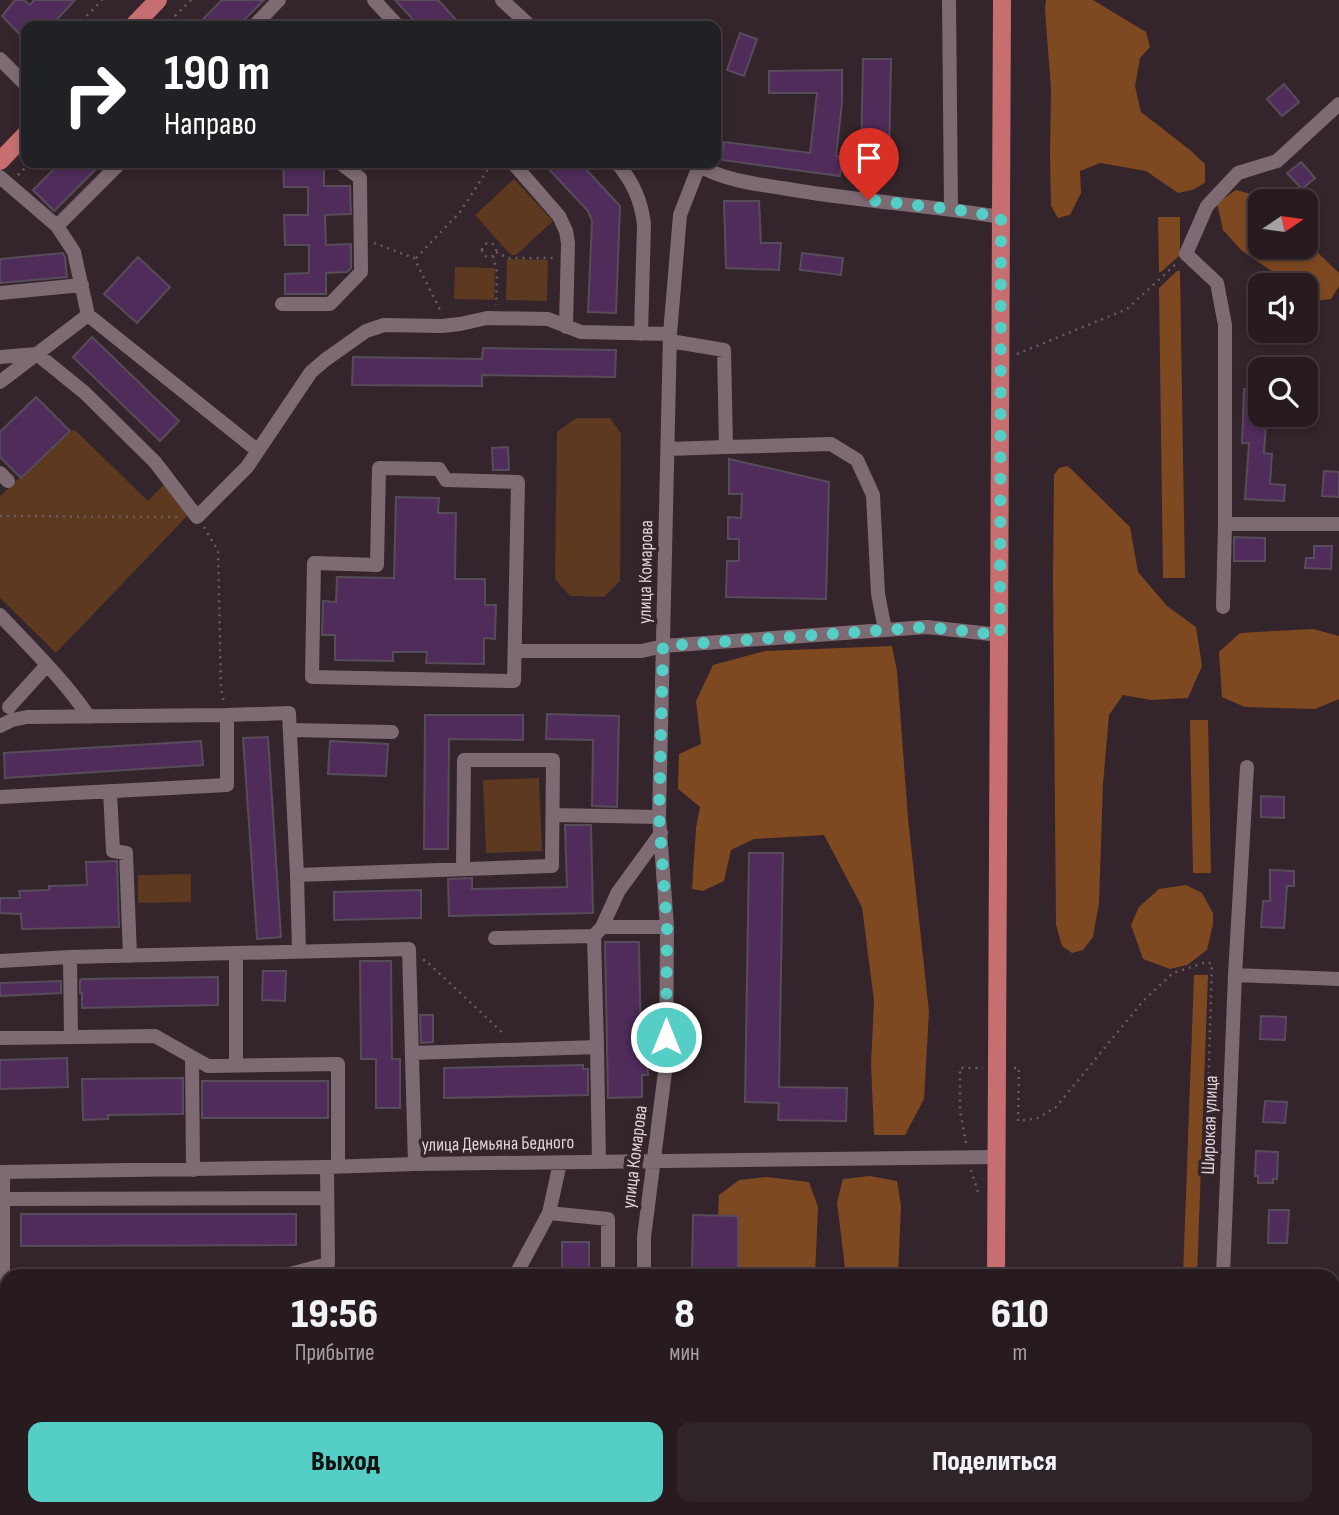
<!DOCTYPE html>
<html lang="ru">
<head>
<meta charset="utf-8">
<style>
	:root { --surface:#271b20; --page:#2f2429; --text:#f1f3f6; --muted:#a4a1a5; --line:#43393e; --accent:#55cec6 }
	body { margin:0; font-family:"Sofia Sans Condensed",sans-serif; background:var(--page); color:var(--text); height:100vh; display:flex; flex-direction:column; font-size:26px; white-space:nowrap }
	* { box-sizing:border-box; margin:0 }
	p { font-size:23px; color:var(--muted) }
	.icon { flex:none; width:38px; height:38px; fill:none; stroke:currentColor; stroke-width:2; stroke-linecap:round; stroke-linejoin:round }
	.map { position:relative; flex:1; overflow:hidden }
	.panel { position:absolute; left:0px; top:1269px; width:1340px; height:247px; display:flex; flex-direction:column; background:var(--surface); border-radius:21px 21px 0 0; box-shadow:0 4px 10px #0003,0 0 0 2px var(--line) }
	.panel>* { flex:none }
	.top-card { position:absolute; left:21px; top:21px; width:700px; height:147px; border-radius:14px; box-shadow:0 4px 10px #0003,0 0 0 2px var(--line); background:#202124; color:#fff; overflow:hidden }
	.needle { width:46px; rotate:77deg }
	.tools { position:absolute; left:1248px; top:189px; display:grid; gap:14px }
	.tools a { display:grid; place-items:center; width:70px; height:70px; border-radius:14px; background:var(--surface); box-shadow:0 4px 10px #0003,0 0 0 2px var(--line); font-size:35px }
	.pin { position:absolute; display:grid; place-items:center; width:60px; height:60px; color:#fff; margin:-72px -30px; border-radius:50% 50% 50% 0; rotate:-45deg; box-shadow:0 0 7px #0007 }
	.pin .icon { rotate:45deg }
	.me { position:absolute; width:77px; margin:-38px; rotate:0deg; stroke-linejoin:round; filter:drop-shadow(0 0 5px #0008) }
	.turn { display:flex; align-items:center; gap:24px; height:147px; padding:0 28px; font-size:32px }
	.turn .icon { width:91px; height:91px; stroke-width:2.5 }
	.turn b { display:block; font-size:49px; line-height:60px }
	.eta { display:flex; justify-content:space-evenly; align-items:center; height:119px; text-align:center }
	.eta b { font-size:42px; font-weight:800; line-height:49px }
	.primary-button { display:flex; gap:14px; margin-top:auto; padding:14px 28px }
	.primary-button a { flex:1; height:80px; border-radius:14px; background:var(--accent); color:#111; font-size:28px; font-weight:800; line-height:80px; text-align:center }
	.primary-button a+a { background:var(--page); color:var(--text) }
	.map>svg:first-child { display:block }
	.green { fill:#5d3920 }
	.forest { fill:#7e4821 }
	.building { fill:#502c5b; stroke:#574c5a; stroke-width:2 }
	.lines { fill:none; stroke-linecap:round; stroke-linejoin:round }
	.path { stroke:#6b5c62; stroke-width:2.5; stroke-dasharray:2 5; stroke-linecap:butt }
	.minor { stroke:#7e6a73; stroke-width:14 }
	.major { stroke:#c76e71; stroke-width:18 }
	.route { stroke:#55cec6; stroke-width:12; stroke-dasharray:0 21.6 }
	.labels { text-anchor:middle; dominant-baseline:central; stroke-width:7; stroke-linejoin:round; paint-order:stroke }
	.street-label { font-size:19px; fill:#dfd3d8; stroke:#34242b }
</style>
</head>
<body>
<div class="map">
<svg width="1339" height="1515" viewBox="0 0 1339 1515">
	<rect width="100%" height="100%" fill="#34242b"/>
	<path class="green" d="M514,179L553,221L516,255H511L475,215Z
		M507,259L548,260L547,301L506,300Z
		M455,267L495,268L494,300L454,299Z
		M576,418H610L621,433L620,581L604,597L570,596L555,579L557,432Z
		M75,430L148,501L166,482L190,513L56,653L0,598V496L70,431Z
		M539,778L542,851L486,853L483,780Z
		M191,874V902L138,903V875Z
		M256,1509V1515H30V1508Z"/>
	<path class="forest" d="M1046,0H1093L1146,32L1150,47L1140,58L1135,86L1141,112L1190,150L1205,164V183L1192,190L1178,193L1146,171L1100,163L1080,171L1081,193L1070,215L1058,218L1051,206L1050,156L1051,90L1045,9Z
		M1236,190L1266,198L1269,201H1260V247H1306V237L1316,251L1339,273V286L1331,299L1306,302V285H1289L1285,280L1241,250L1223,230L1217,203Z
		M1158,217H1180V255L1161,272H1159Z
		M1177,271H1180L1185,578H1163L1159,288Z
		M1068,466L1130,527L1138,572L1167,606L1196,627L1202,666L1188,698L1151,700L1123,695L1109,715L1103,784L1099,903L1093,937L1083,950L1072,953L1062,946L1056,925L1053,580L1054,475L1059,468Z
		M1313,629L1339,636V699L1315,709L1245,707L1222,697L1219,652L1240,633Z
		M892,646L897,671L908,818L929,1012L924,1099L905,1135H874L871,1063L874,1001L862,907L824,835L754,839L731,850L724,881L703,891L692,889L696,828L700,807L678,789L679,754L701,744L696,701L713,665L765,651Z
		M1190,720H1208L1211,873H1193Z
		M1186,885L1202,893L1213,913V924L1207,950L1187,965L1170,969L1143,959L1131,925L1139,907L1159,889Z
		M1194,975H1208L1197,1276H1183Z
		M870,1176L897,1181L901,1206L898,1276H846L837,1202L843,1179Z
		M767,1177L809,1182L818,1207L815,1276H715L719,1195L739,1180Z
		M704,1508L805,1509V1515H703Z"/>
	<path class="building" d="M15,0H24L30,5L34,0H75L51,26H26V41L2,16Z
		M222,0H264L238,26H196Z
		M395,0H438L462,26H419Z
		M740,33L757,39L744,76L727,70Z
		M863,59H891L889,160H861Z
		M842,70V103L836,156L842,157L840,176L722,160L724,142L810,153L817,93H769V71Z
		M1284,84L1299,102L1282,116L1267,99Z
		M1301,162L1315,178L1302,189L1287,173Z
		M60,163H102L54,211L33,190Z
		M283,163H324V186H350L351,214L325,215L326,245L351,244V268L347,272L326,273V294H285V274L309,273V245H285L284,215H308V187H284Z
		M543,163H580L620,206L616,313L588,312L592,221L588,211Z
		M724,201H759L761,243H781L779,270L726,268Z
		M63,253L65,257L67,277L0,283V259Z
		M802,253L843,258L841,275L800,270Z
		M138,257L170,287L137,323L104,294Z
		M1248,304H1260V328H1248Z
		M92,337L179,421L160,441L73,357Z
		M483,348L616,350L615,377L482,375V386L352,385L353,357L482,359Z
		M1244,389H1260V422L1266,423L1264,453L1272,454L1270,484L1285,485L1284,501L1245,499L1249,443H1242Z
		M36,397L70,431L21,478L0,457V432Z
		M508,447L509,470H493L492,448Z
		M729,459L829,482L826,599L726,597L727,561H739V539H728V517L741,518L742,494H729Z
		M1324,471L1339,472V497L1322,496Z
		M396,497L439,498L438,513H456L455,579H485V605H496L495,639L484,638V664L426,663L427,652H393V661L335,660V635H322L323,601L336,602L337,577L394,578Z
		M1234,537L1265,538V561H1234Z
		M1314,546H1332L1331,569L1305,568L1306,558H1314Z
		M547,714L619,716L617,807L592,806L593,740L546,739Z
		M425,715H523V740L449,739L448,849H424Z
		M268,737L281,937L257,939L243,738Z
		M201,741L203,765L5,778L4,753Z
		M330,741L388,744L386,776L328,774Z
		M1261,796L1284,797V818L1261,817Z
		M565,825H591L593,913L449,916L448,879L472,878V889L567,887Z
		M749,853H783L779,1087L847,1088L846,1121L778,1120L779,1103L745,1102Z
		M117,861L119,927L22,929L21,914L0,913V898H20L19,891L49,890V886L87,885L86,862Z
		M1270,870L1294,871V886H1287L1284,928L1261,927L1263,901H1270Z
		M421,890V918L334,920V892Z
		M605,942H639L641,1053H647L648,1075H642V1097L608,1098Z
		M360,961H391L392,1059H400V1108H376V1059H361Z
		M263,971H286L285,1001L262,1000Z
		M218,977V1005L82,1008V993H80V980L82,979Z
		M61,981V993L0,996V983Z
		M420,1015H433V1042L421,1043Z
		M1261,1016L1286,1017L1285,1040L1260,1039Z
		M67,1058L68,1087L0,1089V1060Z
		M583,1065V1069H588V1095L444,1098V1068Z
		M183,1078V1114L108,1115V1119L83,1120L82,1079Z
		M202,1081H328V1118H202Z
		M1265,1101L1287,1102L1285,1123L1263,1122Z
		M1256,1151L1278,1152L1277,1179H1273V1183H1258V1176H1255Z
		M1269,1210H1289L1287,1243H1268Z
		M21,1214H296V1245L21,1246Z
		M693,1215L738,1216V1270H692Z
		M562,1242H589V1276H562Z"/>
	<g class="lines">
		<path class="path" d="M81,26L79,24L102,0
			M165,26L191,0
			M18,175L30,163
			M482 250a7 7 0 1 1 14 0a7 7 0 1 1-14 0Z
			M374,243L414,258L442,314
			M496,252L508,258H554
			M493,256L497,272L496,305
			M416,258L460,212L492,163
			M1017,354L1127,309L1176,264
			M0,516L178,517
			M204,527L218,551L221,689L224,702
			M423,960H425L505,1035
			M1014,1068H1019L1018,1121L1038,1118L1056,1107L1144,1000L1173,973L1207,962L1212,964L1208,1096L1218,1097
			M966,1143L960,1111V1068H983
			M971,1170L978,1192L980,1193
			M299,1508V1515"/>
		<path class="minor" d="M374,0L398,26
			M502,0L530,26
			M949,0L951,209
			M254,26L279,0
			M0,59L26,85
			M1339,104L1277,161L1238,173L1207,206L1186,254L1217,283L1225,325V524H1339
			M513,163L559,216L566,231L568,243L566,327
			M617,163C633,182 641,200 644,224L641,334
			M695,163C718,179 755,184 782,188C855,201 928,205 1001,217
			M0,177L57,226L74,252L88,315L258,451
			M57,226L120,163
			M0,293L82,285
			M282,304H330L361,272L360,178L340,163
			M0,357L37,354L85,393L155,462L197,517L247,467L311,372L325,360L366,331L384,325L442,326L460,324L487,318L548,319L581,332L670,334
			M0,382L88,315
			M726,447L831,444L857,460L873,495L878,594L885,630
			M668,449L726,447L724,350L670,341
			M379,468L439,469L446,480L518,482L514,681L312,677L314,563L377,565Z
			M0,473L8,481
			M1223,607L1225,524
			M0,615C31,648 64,680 89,717
			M515,651H642L663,646L927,627L1000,635
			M9,707L47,665
			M0,726L12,720L27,717L227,715L289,713L297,875L299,952
			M290,730L392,732
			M110,791L113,851L126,853L130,956
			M0,797L227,785V715
			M553,815L659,817
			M297,875L552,866L553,760H464L463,869
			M602,927L618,892L661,833
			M495,938L594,936
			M70,957L71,1037
			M0,961L70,957L409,949L415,1164
			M1235,975L1339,979
			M0,1038L155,1036L208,1066L338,1064V1167
			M597,1047L599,1162
			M412,1053L597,1047L594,936L602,927H667
			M192,1057L193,1170
			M236,1065V953
			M0,1172L327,1167L415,1164L996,1157
			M3,1199L327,1198
			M549,1213L608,1219V1276
			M282,1276L328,1264L327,1167
			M515,1276L549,1213L560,1163
			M644,1276V1237L666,1064L667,927L659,817L670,334L680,215L699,166
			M1223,1276L1235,975L1247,767
			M0,1422L3,1411V1172
			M0,1450H7
			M13,1508L14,1515
			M647,1515V1508
			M1215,1515V1508"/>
		<path class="major" d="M133,26L158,0
			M0,161L26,134
			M996,1276L1002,0
			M997,1508V1515"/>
	</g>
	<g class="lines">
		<path class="route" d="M666,1037L667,927L659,817L663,646L927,627L1000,635L1001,217L951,209L869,200"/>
	</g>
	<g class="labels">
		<g class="street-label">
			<text transform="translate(646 572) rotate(-89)">улица Комарова</text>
			<text transform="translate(1210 1125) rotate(-88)">Широкая улица</text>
			<text transform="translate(498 1144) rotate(-1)">улица Демьяна Бедного</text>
			<text transform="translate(635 1157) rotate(-83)">улица Комарова</text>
		</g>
	</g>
</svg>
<div class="tools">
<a><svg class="needle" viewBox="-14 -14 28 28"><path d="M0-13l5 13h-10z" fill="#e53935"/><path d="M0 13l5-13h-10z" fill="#a4a1a5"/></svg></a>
<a><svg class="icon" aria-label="sound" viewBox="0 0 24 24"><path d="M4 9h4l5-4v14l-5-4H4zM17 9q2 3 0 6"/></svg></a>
<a><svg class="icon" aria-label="search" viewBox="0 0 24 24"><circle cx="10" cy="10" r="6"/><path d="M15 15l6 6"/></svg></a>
</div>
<div class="pin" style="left:869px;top:200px;background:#d93025"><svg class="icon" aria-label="arrive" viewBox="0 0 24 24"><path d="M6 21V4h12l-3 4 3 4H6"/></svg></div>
<svg class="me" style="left:666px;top:1037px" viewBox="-20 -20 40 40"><circle r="17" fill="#55cec6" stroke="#fff" stroke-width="3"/><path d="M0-11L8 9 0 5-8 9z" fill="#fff"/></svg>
<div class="top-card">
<div class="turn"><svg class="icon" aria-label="right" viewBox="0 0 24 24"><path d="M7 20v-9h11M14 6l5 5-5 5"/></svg><div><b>190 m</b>Направо</div></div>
</div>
<section class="panel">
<div class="eta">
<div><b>19:56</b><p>Прибытие</p></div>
<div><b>8</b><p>мин</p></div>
<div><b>610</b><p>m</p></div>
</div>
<div class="primary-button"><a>Выход</a><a>Поделиться</a></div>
</section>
</div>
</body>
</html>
